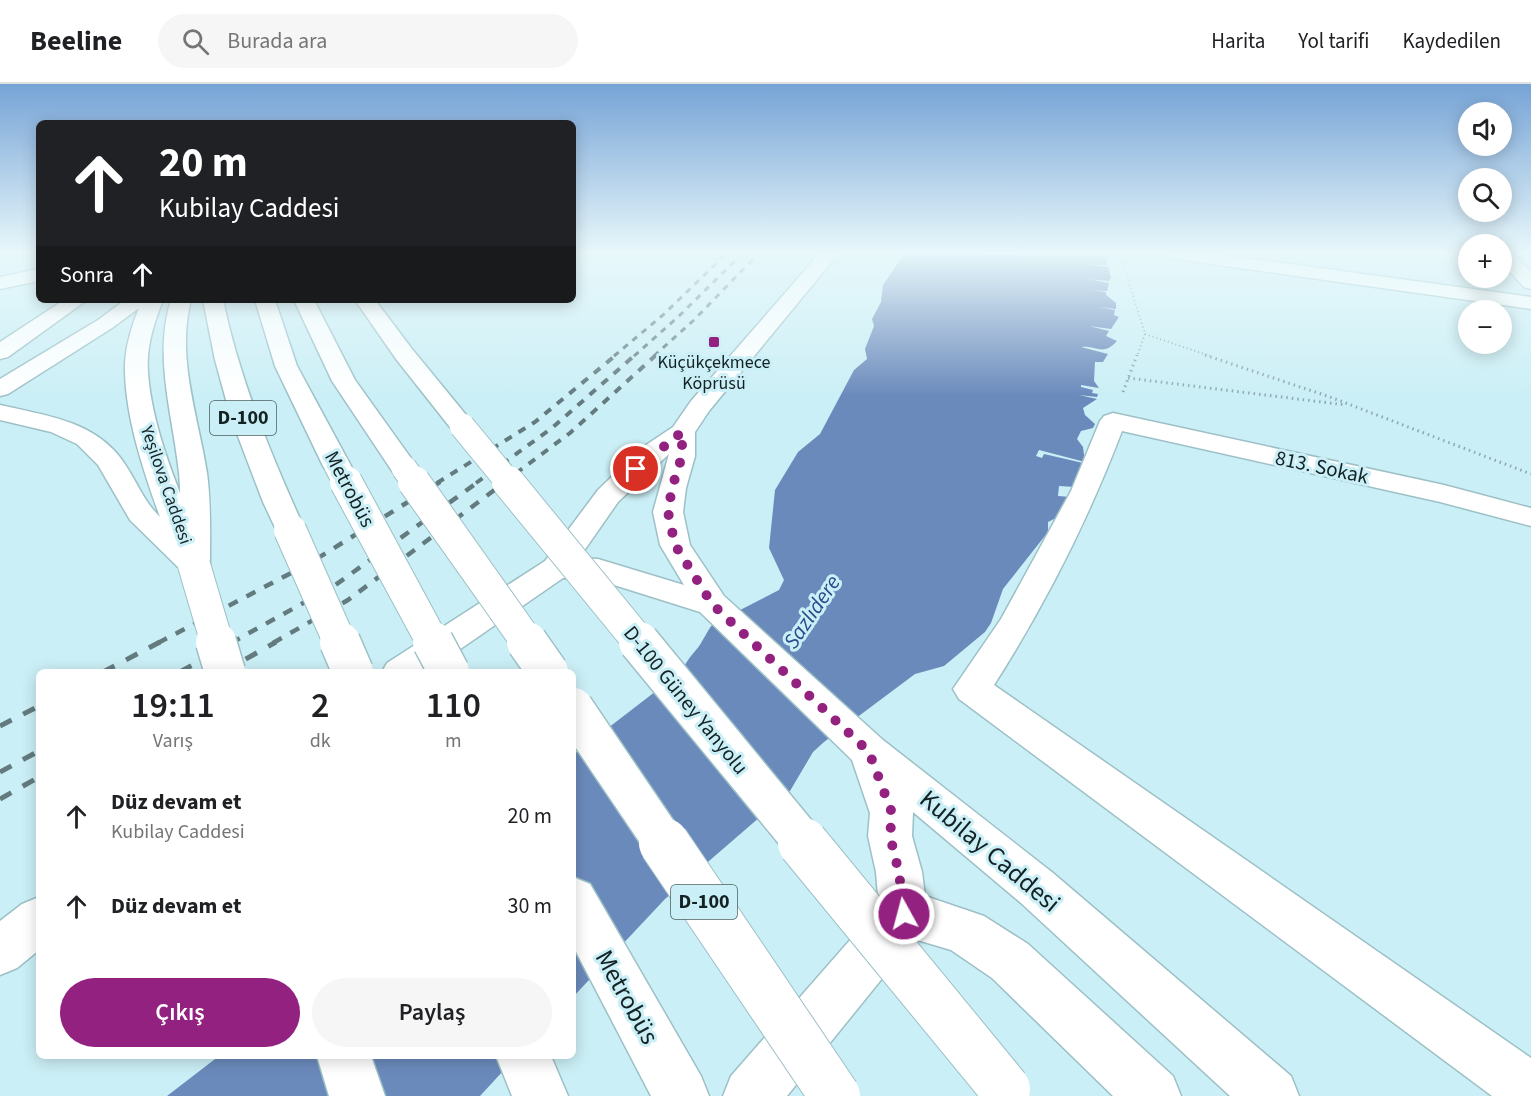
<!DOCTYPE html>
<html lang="tr">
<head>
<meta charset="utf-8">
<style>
	:root { --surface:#fff; --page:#f6f6f6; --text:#202124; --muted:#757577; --line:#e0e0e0; --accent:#932180 }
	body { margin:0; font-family:"Source Sans 3",sans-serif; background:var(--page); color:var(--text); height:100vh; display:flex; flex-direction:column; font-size:22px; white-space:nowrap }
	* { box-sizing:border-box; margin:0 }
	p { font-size:20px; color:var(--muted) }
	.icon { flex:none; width:33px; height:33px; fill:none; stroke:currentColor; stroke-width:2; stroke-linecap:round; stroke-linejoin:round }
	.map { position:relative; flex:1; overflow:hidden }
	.side { position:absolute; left:36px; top:585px; width:540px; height:390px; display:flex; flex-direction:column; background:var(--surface); border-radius:9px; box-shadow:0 3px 15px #0003 }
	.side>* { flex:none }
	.top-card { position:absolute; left:36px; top:36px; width:540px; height:183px; border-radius:9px; box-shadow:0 3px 15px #0003; background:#202124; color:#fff; overflow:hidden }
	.tools { position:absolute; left:1458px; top:18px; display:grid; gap:12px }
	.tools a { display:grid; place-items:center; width:54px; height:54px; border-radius:50%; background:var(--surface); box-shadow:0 3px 15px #0003; font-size:30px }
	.pin { position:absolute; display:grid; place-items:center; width:51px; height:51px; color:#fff; margin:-26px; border:3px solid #fff; border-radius:50%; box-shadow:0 2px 6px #0007 }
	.me { position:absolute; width:66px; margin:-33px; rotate:353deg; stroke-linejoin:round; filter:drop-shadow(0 0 4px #0008) }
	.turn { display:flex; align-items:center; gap:21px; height:126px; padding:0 24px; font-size:27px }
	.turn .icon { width:78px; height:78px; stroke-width:2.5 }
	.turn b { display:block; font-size:42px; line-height:51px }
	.then { display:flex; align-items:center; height:57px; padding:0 24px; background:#0003; gap:12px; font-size:22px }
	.eta { display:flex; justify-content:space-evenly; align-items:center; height:102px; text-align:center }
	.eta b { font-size:36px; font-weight:600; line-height:42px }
	.cta { display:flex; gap:12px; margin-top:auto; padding:12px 24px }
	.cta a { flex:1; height:69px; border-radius:36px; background:var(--accent); color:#fff; font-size:24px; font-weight:600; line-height:69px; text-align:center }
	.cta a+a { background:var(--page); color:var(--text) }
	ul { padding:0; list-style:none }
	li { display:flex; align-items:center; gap:18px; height:90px; padding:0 24px }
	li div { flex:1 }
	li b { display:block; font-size:22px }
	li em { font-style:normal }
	header { display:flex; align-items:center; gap:36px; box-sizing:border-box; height:84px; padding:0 30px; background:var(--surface); border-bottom:2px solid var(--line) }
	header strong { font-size:28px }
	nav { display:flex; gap:33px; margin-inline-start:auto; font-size:21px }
	.search { width:420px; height:54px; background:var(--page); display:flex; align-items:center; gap:15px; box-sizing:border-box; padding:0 21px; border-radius:33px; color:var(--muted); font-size:22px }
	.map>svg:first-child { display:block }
	.water { fill:#6b8abc }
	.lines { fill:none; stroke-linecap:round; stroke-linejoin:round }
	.minor-casing { stroke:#9cc0c6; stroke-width:3 }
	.major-casing { stroke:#9cc0c6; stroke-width:3 }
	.highway-casing { stroke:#9cc0c6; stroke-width:3 }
	.path-far1 { stroke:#8da9af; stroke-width:2; stroke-dasharray:1 3; stroke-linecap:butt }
	.path { stroke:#8da9af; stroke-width:3; stroke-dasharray:1.5 4; stroke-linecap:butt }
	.minor { fill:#fff; fill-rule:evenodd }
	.major { fill:#fff; fill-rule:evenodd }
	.highway { fill:#fff; fill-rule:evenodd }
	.rail-far3 { stroke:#637b7f; stroke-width:3; stroke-dasharray:6 6; stroke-linecap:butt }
	.rail-far2 { stroke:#637b7f; stroke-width:4; stroke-dasharray:8 8; stroke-linecap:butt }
	.rail-far1 { stroke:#637b7f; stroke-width:4.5; stroke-dasharray:10 10; stroke-linecap:butt }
	.rail { stroke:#637b7f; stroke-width:5; stroke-dasharray:13 13; stroke-linecap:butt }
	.minor-bridge-far2-casing { stroke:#9cc0c6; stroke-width:27; stroke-linecap:butt }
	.minor-bridge-far1-casing { stroke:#9cc0c6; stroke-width:34; stroke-linecap:butt }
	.minor-bridge-casing { stroke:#9cc0c6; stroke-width:43; stroke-linecap:butt }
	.major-bridge-far3-casing { stroke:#9cc0c6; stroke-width:27; stroke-linecap:butt }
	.major-bridge-far2-casing { stroke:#9cc0c6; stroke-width:34; stroke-linecap:butt }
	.major-bridge-far1-casing { stroke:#9cc0c6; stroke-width:43; stroke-linecap:butt }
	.major-bridge-casing { stroke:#9cc0c6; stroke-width:52; stroke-linecap:butt }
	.highway-bridge-far3-casing { stroke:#9cc0c6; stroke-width:27; stroke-linecap:butt }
	.highway-bridge-far2-casing { stroke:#9cc0c6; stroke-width:34; stroke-linecap:butt }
	.highway-bridge-far1-casing { stroke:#9cc0c6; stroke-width:43; stroke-linecap:butt }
	.highway-bridge-casing { stroke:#9cc0c6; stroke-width:52; stroke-linecap:butt }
	.minor-bridge-far2 { stroke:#fff; stroke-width:25 }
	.minor-bridge-far1 { stroke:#fff; stroke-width:32 }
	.minor-bridge { stroke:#fff; stroke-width:40 }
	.major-bridge-far3 { stroke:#fff; stroke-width:25 }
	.major-bridge-far2 { stroke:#fff; stroke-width:32 }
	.major-bridge-far1 { stroke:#fff; stroke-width:40 }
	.major-bridge { stroke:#fff; stroke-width:50 }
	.highway-bridge-far3 { stroke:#fff; stroke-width:25 }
	.highway-bridge-far2 { stroke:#fff; stroke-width:32 }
	.highway-bridge-far1 { stroke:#fff; stroke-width:40 }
	.highway-bridge { stroke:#fff; stroke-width:50 }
	.route { stroke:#932180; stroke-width:10; stroke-dasharray:0 18 }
	.poi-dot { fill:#932180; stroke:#cbeff6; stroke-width:2 }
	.labels { text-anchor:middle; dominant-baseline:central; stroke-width:6; stroke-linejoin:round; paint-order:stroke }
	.far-poi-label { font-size:18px; fill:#142224; stroke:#cbeff6 }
	.far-street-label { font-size:18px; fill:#142224; stroke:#cbeff6 }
	.shield { fill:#cbeff6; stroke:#4b6063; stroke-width:1.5 }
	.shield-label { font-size:20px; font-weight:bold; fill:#142224 }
	.street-label { font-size:21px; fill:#142224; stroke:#cbeff6 }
	.water-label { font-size:22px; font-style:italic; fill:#264c8b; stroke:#cbeff6 }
	.near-street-label { font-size:26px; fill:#142224; stroke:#cbeff6 }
</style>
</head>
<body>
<header>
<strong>Beeline</strong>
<div class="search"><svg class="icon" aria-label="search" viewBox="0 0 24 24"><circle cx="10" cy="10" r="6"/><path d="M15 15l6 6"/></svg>Burada ara</div>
<nav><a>Harita</a><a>Yol tarifi</a><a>Kaydedilen</a></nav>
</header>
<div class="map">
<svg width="1531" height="1012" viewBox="0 0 1531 1012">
	<rect width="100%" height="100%" fill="#cbeff6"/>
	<path class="water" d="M904,170L1109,172L1106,176L1107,181L1086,180L1108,183L1111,194L1109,197L1088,195L1109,199L1107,207L1093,206L1106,208V211L1116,219V225L1099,223L1115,226L1114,231L1119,233L1111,245L1089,242L1109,247L1106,252L1117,257C1103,273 1096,261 1081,263L1108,270L1103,278H1095L1094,297L1099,304L1081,301V303L1093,306L1092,309L1098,310L1097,313L1079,311L1097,315L1083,324L1085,331L1095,340L1093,344L1081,347L1077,355L1083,363L1085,378L1039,366L1036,372L1042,374L1044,370L1083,379L1075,403L1059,402L1058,412L1070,413L1060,432L1048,438V448L1003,505L991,539L985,548L944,582L915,590L824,658L813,668L790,707L665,815L573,913V671L682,587C686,578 690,573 696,566C703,558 706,548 713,540L779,506L784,496L769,464L775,406L798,368L820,350L854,286L867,275L865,265L874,242L872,235L881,218L883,201Z
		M219,972H517L480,1012H167Z"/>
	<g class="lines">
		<g class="minor-casing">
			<path id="minor" d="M1168,170H1216L1531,213V225L1177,175L1171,174Z
				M1502,170H1513L1531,188V205L1524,203L1502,179Z
				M39,185V197L0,205V193Z
				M64,216H87L8,273L0,275V258Z
				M255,216H275L297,282L351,382L347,388L337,390L327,388L323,382L275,282Z
				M1113,329L1444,401L1531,424V442L1440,418L1122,347C1088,436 1045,521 994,601L1531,974V1012H1492L959,615L953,605L1001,535L1071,407L1100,337L1104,332Z
				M573,793L590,800L701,992L709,1012H651L573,862Z"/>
		</g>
		<g class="major-casing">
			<path id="major" d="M819,170H838L709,327L695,348V372L686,404L683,428L690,461L724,512L883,656L1053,789L1291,992L1299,1012H1230L1021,819L913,728L912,752L922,788L925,812L984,832L1028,860L1173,992L1181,1012H1113L992,894L951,866L914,855L787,1012H723L731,992L879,823L876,788L868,752L870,729L852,676L700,528L595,495L563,494L427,588H382L387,579L545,477L598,406L640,365L673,343L691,317ZM669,370L653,428L660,461L684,501L598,475L579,474L618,418Z
				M125,216H163C154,239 146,263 148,288C152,351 186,423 210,481L205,488L194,491L183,488L130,436L98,381L77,360L51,348L0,336V321C43,331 90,336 119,372C135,392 142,416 160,433C144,389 126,335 125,288C124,266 131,244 139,224L112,244L8,310L0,312V295L98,236Z
				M355,216H375L412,265L471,337L475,342L471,347L462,350L453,347L396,275Z
				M39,813V866L17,884L0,891V837L22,820Z
				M317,972H371L385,1012H329Z"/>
		</g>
		<g class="highway-casing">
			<path id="highway" d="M171,216H191C176,273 198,332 207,389C211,419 210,450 210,481L205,488L194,491L183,488L178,481C179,450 182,420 179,389C173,332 153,273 171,216Z
				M203,216H223C240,297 271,371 305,446L301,452L290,455L279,452L263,418L231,334L215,276Z
				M294,216H314L355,296L418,384L414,390L404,392L394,390L332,297Z
				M496,972H551L568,1012H512Z"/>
		</g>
		<path class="path-far1" d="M1120,170L1145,250L1137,272
			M1145,250L1210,272"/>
		<path class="path" d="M1205,271L1330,313L1531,390
			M1128,294L1346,321
			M1123,308L1137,271"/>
		<use href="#minor" class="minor"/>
		<use href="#major" class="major"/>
		<use href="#highway" class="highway"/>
		<path class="rail-far3" d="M614,272L663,231L726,170
			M634,272L678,233L742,170
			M654,272L694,236L758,170"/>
		<path class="rail-far2" d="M437,399L535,338L616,271
			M476,399L552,344L635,271
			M503,399L570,349L656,271"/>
		<path class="rail-far1" d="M158,559L310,479L440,398
			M231,559L334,502L478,398
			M273,559L348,516L505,398"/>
		<path class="rail" d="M103,588L160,558
			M180,588L234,558
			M223,588L276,558
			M0,642L39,622
			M0,688L39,667
			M0,715L39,693"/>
		<g class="minor-bridge-far2-casing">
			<path id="minor-bridge-far2" d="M337,382L346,399"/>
		</g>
		<g class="minor-bridge-far1-casing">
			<path id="minor-bridge-far1" d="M346,398L433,559"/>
		</g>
		<g class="minor-bridge-casing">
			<path id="minor-bridge" d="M433,558L449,588"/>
		</g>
		<g class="major-bridge-far3-casing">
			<path id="major-bridge-far3" d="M462,342L509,399"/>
		</g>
		<g class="major-bridge-far2-casing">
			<path id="major-bridge-far2" d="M508,398L640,559
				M194,481L217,559"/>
		</g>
		<g class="major-bridge-far1-casing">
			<path id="major-bridge-far1" d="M216,558L225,588
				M639,558L805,760"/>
		</g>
		<g class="major-bridge-casing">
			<path id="major-bridge" d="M803,759L1005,1005"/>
		</g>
		<g class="highway-bridge-far3-casing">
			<path id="highway-bridge-far3" d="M404,384L415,399"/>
		</g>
		<g class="highway-bridge-far2-casing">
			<path id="highway-bridge-far2" d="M414,398L528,559
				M290,446L340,559"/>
		</g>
		<g class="highway-bridge-far1-casing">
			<path id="highway-bridge-far1" d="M340,558L353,588
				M527,558L548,588
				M573,624L665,760"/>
		</g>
		<g class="highway-bridge-casing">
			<path id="highway-bridge" d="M664,759L835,1012"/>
		</g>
		<use href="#minor-bridge-far2" class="minor-bridge-far2"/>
		<use href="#minor-bridge-far1" class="minor-bridge-far1"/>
		<use href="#minor-bridge" class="minor-bridge"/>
		<use href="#major-bridge-far3" class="major-bridge-far3"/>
		<use href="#major-bridge-far2" class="major-bridge-far2"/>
		<use href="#major-bridge-far1" class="major-bridge-far1"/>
		<use href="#major-bridge" class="major-bridge"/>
		<use href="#highway-bridge-far3" class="highway-bridge-far3"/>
		<use href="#highway-bridge-far2" class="highway-bridge-far2"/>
		<use href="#highway-bridge-far1" class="highway-bridge-far1"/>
		<use href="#highway-bridge" class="highway-bridge"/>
	</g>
	<linearGradient id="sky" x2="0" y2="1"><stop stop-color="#76a3d6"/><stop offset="0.54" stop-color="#e8f8fb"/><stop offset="1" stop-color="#e8f8fb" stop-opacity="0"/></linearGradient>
	<rect width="1531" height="312" fill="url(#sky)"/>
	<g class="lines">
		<path class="route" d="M636,385L682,348V372L672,404L668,428L675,461L712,520L869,668L892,729L890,752L899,789L904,830"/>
	</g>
	<rect class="poi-dot" x="708" y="252" width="12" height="12" rx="3"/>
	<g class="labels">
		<g class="far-poi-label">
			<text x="714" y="278">Küçükçekmece<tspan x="714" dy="21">Köprüsü</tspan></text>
		</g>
		<g class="far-street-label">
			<text transform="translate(166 401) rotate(71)">Yeşilova Caddesi</text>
		</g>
		<g class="shield">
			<rect x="210" y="317" width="66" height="34" rx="4.5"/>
			<rect x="671" y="801" width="66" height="34" rx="4.5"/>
		</g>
		<g class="shield-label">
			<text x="243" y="334">D-100</text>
			<text x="704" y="818">D-100</text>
		</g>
		<g class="street-label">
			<text transform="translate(1322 383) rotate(12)">813. Sokak</text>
			<text transform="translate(350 405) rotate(62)">Metrobüs</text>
			<text transform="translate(686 616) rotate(51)">D-100 Güney Yanyolu</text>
		</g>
		<g class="water-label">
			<text transform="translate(812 528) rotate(-56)">Sazlıdere</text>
		</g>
		<g class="near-street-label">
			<text transform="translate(990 767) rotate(40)">Kubilay Caddesi</text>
			<text transform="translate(627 913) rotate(61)">Metrobüs</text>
		</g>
	</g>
</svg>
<div class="tools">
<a><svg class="icon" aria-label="sound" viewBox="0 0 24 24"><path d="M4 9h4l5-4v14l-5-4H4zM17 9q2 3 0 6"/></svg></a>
<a><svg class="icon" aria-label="search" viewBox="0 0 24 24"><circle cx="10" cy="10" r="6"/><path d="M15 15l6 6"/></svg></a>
<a>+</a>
<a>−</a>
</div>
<div class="pin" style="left:636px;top:385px;background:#d93025"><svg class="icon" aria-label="arrive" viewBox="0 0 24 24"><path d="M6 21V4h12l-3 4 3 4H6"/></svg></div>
<svg class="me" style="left:904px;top:830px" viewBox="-20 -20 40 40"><circle r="17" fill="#932180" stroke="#fff" stroke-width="3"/><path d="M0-11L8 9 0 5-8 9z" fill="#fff"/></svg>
<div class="top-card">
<div class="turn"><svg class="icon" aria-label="ahead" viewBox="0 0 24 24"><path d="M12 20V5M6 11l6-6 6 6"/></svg><div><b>20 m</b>Kubilay Caddesi</div></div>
<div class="then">Sonra<svg class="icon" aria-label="ahead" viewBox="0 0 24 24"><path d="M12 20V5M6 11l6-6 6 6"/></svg></div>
</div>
<section class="side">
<div class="eta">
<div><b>19:11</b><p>Varış</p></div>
<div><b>2</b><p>dk</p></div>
<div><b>110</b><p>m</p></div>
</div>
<ul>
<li><svg class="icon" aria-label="ahead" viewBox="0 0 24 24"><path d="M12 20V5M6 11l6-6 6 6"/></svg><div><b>Düz devam et</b><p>Kubilay Caddesi</p></div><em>20 m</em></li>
<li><svg class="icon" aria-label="ahead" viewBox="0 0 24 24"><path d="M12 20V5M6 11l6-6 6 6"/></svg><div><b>Düz devam et</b></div><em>30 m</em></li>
</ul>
<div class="cta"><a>Çıkış</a><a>Paylaş</a></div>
</section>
</div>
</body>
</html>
